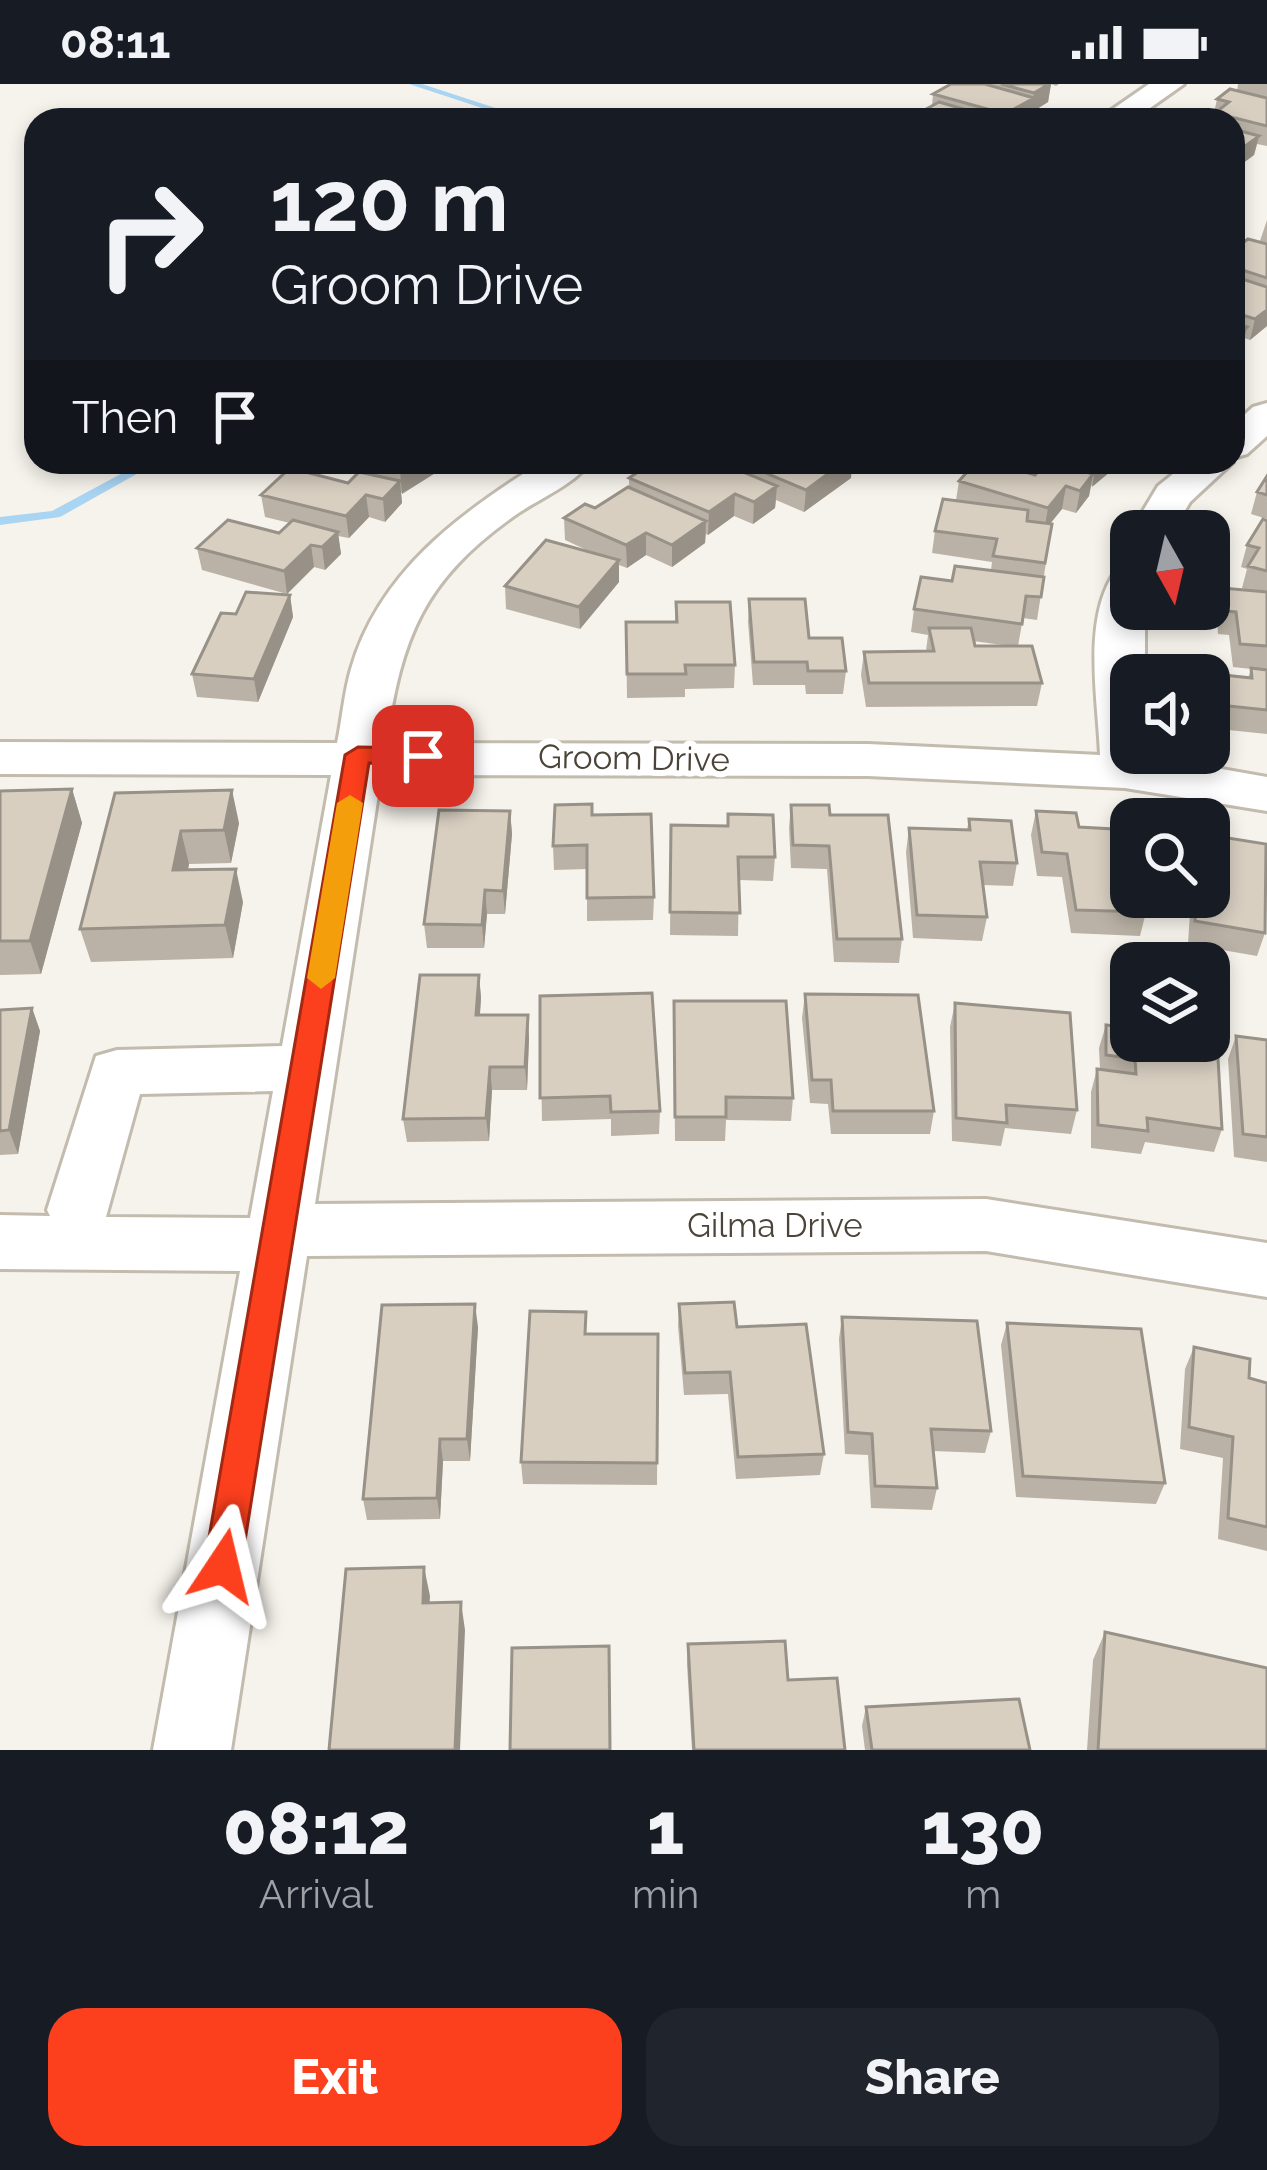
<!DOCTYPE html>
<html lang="en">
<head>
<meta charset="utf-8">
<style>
	:root { --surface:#171b24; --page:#20242c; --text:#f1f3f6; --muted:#9ea1a6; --accent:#fc3f1d }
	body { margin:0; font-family:Raleway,sans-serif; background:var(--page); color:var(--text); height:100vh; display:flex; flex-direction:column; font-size:45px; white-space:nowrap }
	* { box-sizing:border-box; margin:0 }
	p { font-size:39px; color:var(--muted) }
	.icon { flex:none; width:66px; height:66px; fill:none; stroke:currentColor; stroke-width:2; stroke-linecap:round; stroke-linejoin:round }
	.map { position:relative; height:1666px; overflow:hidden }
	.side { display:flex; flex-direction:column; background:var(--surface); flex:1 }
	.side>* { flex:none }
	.guide { position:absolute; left:24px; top:24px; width:1221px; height:366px; border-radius:36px; box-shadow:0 6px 18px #0003; background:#171b24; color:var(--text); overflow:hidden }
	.needle { width:78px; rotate:172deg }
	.fabs { position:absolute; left:1110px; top:426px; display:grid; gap:24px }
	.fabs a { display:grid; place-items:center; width:120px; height:120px; border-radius:24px; background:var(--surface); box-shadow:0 6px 18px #0003; font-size:60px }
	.pin { position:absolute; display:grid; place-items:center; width:102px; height:102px; color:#fff; margin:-51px; border-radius:24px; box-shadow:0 6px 18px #0006 }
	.me { position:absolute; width:132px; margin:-66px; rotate:10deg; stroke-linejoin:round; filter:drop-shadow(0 0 9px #0008) }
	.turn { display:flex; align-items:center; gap:42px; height:252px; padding:0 48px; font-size:54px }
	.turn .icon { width:156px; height:156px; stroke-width:2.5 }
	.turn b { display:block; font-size:84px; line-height:102px }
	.then { display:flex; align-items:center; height:114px; padding:0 48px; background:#0003; gap:24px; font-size:45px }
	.eta { display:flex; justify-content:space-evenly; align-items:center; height:204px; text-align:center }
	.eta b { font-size:72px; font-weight:800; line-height:84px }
	.primary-button { display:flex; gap:24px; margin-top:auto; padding:24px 48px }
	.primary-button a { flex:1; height:138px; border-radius:36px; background:var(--accent); color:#fff; font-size:48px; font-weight:800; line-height:138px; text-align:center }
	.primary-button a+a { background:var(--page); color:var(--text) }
	.status { display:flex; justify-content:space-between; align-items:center; height:84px; padding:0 60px; background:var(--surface); direction:ltr }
	.status svg { height:33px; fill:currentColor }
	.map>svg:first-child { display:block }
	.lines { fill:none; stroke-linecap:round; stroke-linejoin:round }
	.stream { fill:#a9d4f2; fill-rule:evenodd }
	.minor-casing { stroke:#c2bbae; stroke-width:6 }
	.minor { fill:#fff; fill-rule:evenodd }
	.wall { fill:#bab2a6; fill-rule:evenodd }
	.shaded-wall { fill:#979187 }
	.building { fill:#d8cfc1; stroke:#979187; stroke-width:3 }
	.route { fill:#fc3f1d; stroke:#a42913; stroke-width:3 }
	.slow { fill:#f59e0b }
	.labels { text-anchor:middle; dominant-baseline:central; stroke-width:12; stroke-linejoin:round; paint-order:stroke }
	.street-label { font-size:33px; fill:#4b4439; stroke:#fff }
</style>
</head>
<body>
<div class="status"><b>08:11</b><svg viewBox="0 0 49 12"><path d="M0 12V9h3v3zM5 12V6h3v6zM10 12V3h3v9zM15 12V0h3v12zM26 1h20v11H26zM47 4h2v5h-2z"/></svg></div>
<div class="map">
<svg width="1267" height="1666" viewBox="0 0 1267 1666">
	<rect width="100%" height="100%" fill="#f6f3ec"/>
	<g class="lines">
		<path class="stream" d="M409,0H422L532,36H518Z
			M143,378H158L60,433L0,441V433L52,427Z"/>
		<g class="minor-casing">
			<path id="minor" d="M1149,0H1184L1133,36H1097Z
				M1267,319V352L1247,370L1233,374V341L1253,323Z
				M542,378H590C574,401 538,415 514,432C423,497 402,552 386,659L868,660L1100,671C1098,615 1082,536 1115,488L1131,484V525H1145V591H1131V669L1267,693V727L1125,704L868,692L381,691L315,1120L986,1115L1267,1159V1213L986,1167L307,1172L231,1666H153L240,1187L0,1185V1131L50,1132L47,1126L96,972L117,966L282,962L331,691L0,690V658L337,659C342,635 344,609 351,585C379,488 460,429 542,378ZM273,1007L250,1134L106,1133L140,1010Z
				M1188,378H1233L1190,418L1173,447H1131L1158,402Z"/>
		</g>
		<use href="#minor" class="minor"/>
	</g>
	<path class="wall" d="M951,0H1059L1056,2L1051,0L1048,18L1032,28L1031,33L1025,36H918L919,29L932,22L933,10Z
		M1238,0H1267V62L1257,60L1254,71L1235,85H1233V36H1214L1213,34L1217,15L1237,7Z
		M1267,136V159L1260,157Z
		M1267,160V242L1250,256L1244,254L1242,264L1233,272V166Z
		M334,378H453L401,409L402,419L385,438L369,433L349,454L338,452L341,470L325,486L314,483L287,510L202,486L197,464L279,449L290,439L265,433L261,411L348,399L358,389Z
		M653,378H852L851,394L804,428L776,416L775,424L753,440L734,432L708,451L706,450L705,459L672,483L646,471L627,484L619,481V498L580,545L506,525L505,502L593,469L565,456L564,434L595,424L629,403V394Z
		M1040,378H1122L1091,402L1089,412L1076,429L1062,425L1050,440H1052L1037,536L1023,534L1018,562L1042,599L1037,622L866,623L861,591L864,568L926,567L928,551L911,548L914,525L952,497L991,486L992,478L932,469L935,447L956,416L959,397L1035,391L1042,383L1039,382ZM973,557L1010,562H975Z
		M1267,392V435L1251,430L1257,408Z
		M1267,437V650L1209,644V591L1248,594L1251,585L1233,583L1229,551L1218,550L1216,526L1222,504L1248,506L1242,504L1247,485L1241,483L1247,461Z
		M290,511L293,533L258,618L197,613L192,590L236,530Z
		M749,515L809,554L846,587L843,610H806L805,601H753L748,538Z
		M676,518L735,581L734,604L685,605V613L627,614L626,538H675Z
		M72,705L82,739L41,890L0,891V707Z
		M115,709L239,739L231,779L189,780L188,786L243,818L233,874L91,878L80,845Z
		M791,721L830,731L902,855L899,879L834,878L827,785L791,784L789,744Z
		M510,727L512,750L505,830H487L484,864H427L424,840Z
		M1036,727L1079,743L1146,828L1140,852L1071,849L1062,793L1037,792L1031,751Z
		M592,731L654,813L653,836L587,837V785L554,786L553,762Z
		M969,735L1017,779L1013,802L983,801L987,833L982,857L913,854L906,768L909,744L967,746Z
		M671,741L775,773L773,797L739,796L738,852L670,851Z
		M1191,813H1209L1265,849L1257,872L1188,860Z
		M479,891L481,914L480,931L529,954L527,1006H492L489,1057L407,1058L403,1035Z
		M805,910L934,1027L930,1050H831L828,1020L810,1019L802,934Z
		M540,912L660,1027L659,1050L611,1052V1035L542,1037Z
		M955,919L1077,1026L1071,1050L1005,1044L1001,1062L952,1057L950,943Z
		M32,924L40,947L18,1070L0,1071V926Z
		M674,940L793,1014L791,1037L726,1036L725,1057H675Z
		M1106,941L1222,1045L1214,1068L1145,1058L1141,1070L1091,1064V1008L1097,985H1100L1099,964Z
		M1236,952L1267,956V1078L1234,1073L1228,975Z
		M679,1220L737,1243L824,1370L820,1391L736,1395L728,1310L684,1311L678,1242Z
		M842,1233L991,1347L985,1369L933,1367L937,1404L932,1426L871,1424L868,1371L845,1370L839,1255Z
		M1007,1239L1165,1399L1156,1420L1016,1413L1001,1261Z
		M478,1243L470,1377H443L440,1435L367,1436L363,1415Z
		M587,1250H658L657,1401L523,1400L521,1378Z
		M1194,1263L1249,1294L1267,1299V1467L1218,1455L1223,1374L1180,1365L1185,1285Z
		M1105,1548L1267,1666H1087L1093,1576Z
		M688,1560L788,1596L845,1666H692L687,1580Z
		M866,1623L1030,1666H865L862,1642Z"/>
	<path class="shaded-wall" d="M1036,0H1051L1048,18L1032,28L1031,33L1025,36H1005V30L1033,14Z
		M1259,52L1254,71L1235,85L1240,66Z
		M1267,226V242L1250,256L1255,235Z
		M1247,243L1242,264L1233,272V256Z
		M415,378H453L402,410L400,387Z
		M844,378H852L851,394L804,428L806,406Z
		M1100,378H1122L1092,403L1096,381Z
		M1093,390L1089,412L1076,429L1080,407Z
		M400,397L402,419L385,438L383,415Z
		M777,402L775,424L753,440L754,418Z
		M1066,402L1062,425L1044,447L1048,424Z
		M735,410L734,432L708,451L709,428Z
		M366,411L369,433L349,454L346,432Z
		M706,437L705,459L672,483V461Z
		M338,448L341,470L325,486L322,463Z
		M646,449V471L627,484L626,461Z
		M311,461L314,483L287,510L284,487Z
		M619,476V498L580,545L579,523Z
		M290,511L293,533L258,618L254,595Z
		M72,705L82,739L41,890L30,857Z
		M232,706L239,739L231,779L224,746Z
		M510,727L512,750L505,830L503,807Z
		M181,747L189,780L181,820L173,786Z
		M236,785L243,818L233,874L225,841Z
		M485,806L487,830L484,864L482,841Z
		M479,891L481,914L478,955L476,931Z
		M32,924L40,947L18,1070L9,1046Z
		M528,931L529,954L527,1006L525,983Z
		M490,983L492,1006L489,1057L486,1034Z
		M475,1220L478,1243L470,1377L467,1355Z
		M440,1355L443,1377L440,1435L437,1414Z
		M424,1483L430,1512L428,1548L423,1519Z
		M461,1518L465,1546L460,1666H455Z"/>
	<path class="building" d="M951,0H985L1034,14L1005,30L933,10Z
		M1001,0H1049L1034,9Z
		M1230,5L1267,14V42L1215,29L1229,18L1217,15Z
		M939,18L1001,36H943L919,29Z
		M1233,45L1259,52L1240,66L1233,64Z
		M1248,155L1267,160V194L1233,183V166Z
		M1233,192L1267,203V226L1255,235L1233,228Z
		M1233,239L1247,243L1233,256Z
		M379,378H415L400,387Z
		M653,378H719L777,402L754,418L735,410L709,428L629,394Z
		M740,378H844L806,406Z
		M976,378H993L1035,391L1046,378H1051L1093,390L1080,407L1066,402L1048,424L959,397Z
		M290,384L348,399L359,388L400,397L383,415L366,411L346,432L261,411Z
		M1267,392V411L1257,408Z
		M628,403L706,437L672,461L646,449L626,461L564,434L585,420L595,424Z
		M943,415L1028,426L1027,437L1052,440L1045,479L993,472L997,455L935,447Z
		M1263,435L1267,437V487L1248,482L1259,464L1247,461Z
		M228,436L279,449L293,436L338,448L322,463L311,461L284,487L197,464Z
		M546,456L619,476L579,523L505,502Z
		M955,482L1044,493L1041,513L1026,512L1022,540L914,525L921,493L952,497Z
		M1222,504L1267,508V562L1240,560L1236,528L1224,527Z
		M246,508L290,511L254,595L192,590L221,529L236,530Z
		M749,515H805L809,554H842L846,587H808L807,578H754Z
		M676,518H730L735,581H685L686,590H627L626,538H677Z
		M929,544H971L975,562H1032L1042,599H869L864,568L934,567Z
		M1251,584L1267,586V626L1209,620V591H1204V589L1252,594Z
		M72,705L30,857H0V707Z
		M232,706L224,746L181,747L173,786L236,785L225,841L80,845L115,709Z
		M592,720V731L651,730L654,813L587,814V761L553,762L555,721Z
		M791,721H829L830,731H888L902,855H837L829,762L793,761Z
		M439,726L510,727L503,807L485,806L482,841L424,840Z
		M1036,727L1076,729L1079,743L1131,746V813H1143L1146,828L1076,826L1067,770L1042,768Z
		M728,730L773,731L775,773H738L740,829L670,828L671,741L728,742Z
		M969,735L1011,737L1017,779L980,778L987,833L917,831L909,744L970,746Z
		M1209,751L1266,760L1265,849L1195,837L1196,813H1209Z
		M420,891H479L476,931H528L525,983H490L486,1034L403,1035Z
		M652,909L660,1027L611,1028L610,1012L540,1014V912Z
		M805,910L918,911L934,1027H833L831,996H812Z
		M674,917H786L793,1014L726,1013V1033H675Z
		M955,919L1070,929L1077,1026L1006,1021L1007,1039L956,1034Z
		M32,924L9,1046L0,1047V926Z
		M1209,938L1216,939L1222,1045L1147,1034L1148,1047L1098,1041L1097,985L1136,990L1135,975L1106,971V941L1131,944V957H1209Z
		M1236,952L1267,956V1053L1243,1050Z
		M734,1218L737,1243L806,1240L824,1370L738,1373L730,1288L685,1289L679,1220Z
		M475,1220L467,1355H440L437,1414L363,1415L382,1221Z
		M530,1227L586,1228L585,1250H658L657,1379L521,1378Z
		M842,1233L977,1237L991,1347L931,1345L937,1404L875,1402L872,1350L848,1348Z
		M1007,1239L1141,1245L1165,1399L1023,1392Z
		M1194,1263L1250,1275L1249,1294L1267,1299V1443L1228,1434L1233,1353L1189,1343Z
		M424,1483L423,1519L461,1518L455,1666H329L346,1485Z
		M1105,1548L1267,1584V1666H1098Z
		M785,1557L788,1596L837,1594L845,1666H694L688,1560Z
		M609,1562L610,1666H510L512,1564Z
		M1019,1615L1030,1666H872L866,1623Z"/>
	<path class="route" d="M358,663L423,664L436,672L423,680L369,679L241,1482L236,1495L223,1500L209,1495L204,1482L345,671Z"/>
	<path class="slow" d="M350,711L363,719L335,894L321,905L307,894L337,719Z"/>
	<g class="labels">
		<g class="street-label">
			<text transform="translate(634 674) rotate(1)">Groom Drive</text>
			<text x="775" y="1141">Gilma Drive</text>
		</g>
	</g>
</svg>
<div class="fabs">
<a><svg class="needle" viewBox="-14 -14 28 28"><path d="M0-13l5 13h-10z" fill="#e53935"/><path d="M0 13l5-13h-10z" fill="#9ea1a6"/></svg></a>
<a><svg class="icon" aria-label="sound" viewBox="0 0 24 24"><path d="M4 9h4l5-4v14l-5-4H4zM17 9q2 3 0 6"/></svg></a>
<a><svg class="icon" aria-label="search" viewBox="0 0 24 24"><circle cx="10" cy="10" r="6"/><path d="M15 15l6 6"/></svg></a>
<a><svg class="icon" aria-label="layers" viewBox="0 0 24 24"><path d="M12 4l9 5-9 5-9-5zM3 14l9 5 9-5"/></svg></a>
</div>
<div class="pin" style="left:423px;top:672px;background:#d93025"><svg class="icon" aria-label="arrive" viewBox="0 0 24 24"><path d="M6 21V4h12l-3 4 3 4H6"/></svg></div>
<svg class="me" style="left:223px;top:1482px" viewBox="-20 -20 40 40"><path d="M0-17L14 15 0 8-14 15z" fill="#fc3f1d" stroke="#fff" stroke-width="4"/></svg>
<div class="guide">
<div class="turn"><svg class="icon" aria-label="right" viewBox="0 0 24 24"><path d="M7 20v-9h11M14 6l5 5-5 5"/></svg><div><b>120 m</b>Groom Drive</div></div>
<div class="then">Then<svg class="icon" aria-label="arrive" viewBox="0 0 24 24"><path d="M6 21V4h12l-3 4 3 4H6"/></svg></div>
</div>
</div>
<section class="side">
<div class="eta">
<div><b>08:12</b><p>Arrival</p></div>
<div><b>1</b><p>min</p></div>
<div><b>130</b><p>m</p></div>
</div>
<div class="primary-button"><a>Exit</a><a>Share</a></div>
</section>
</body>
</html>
